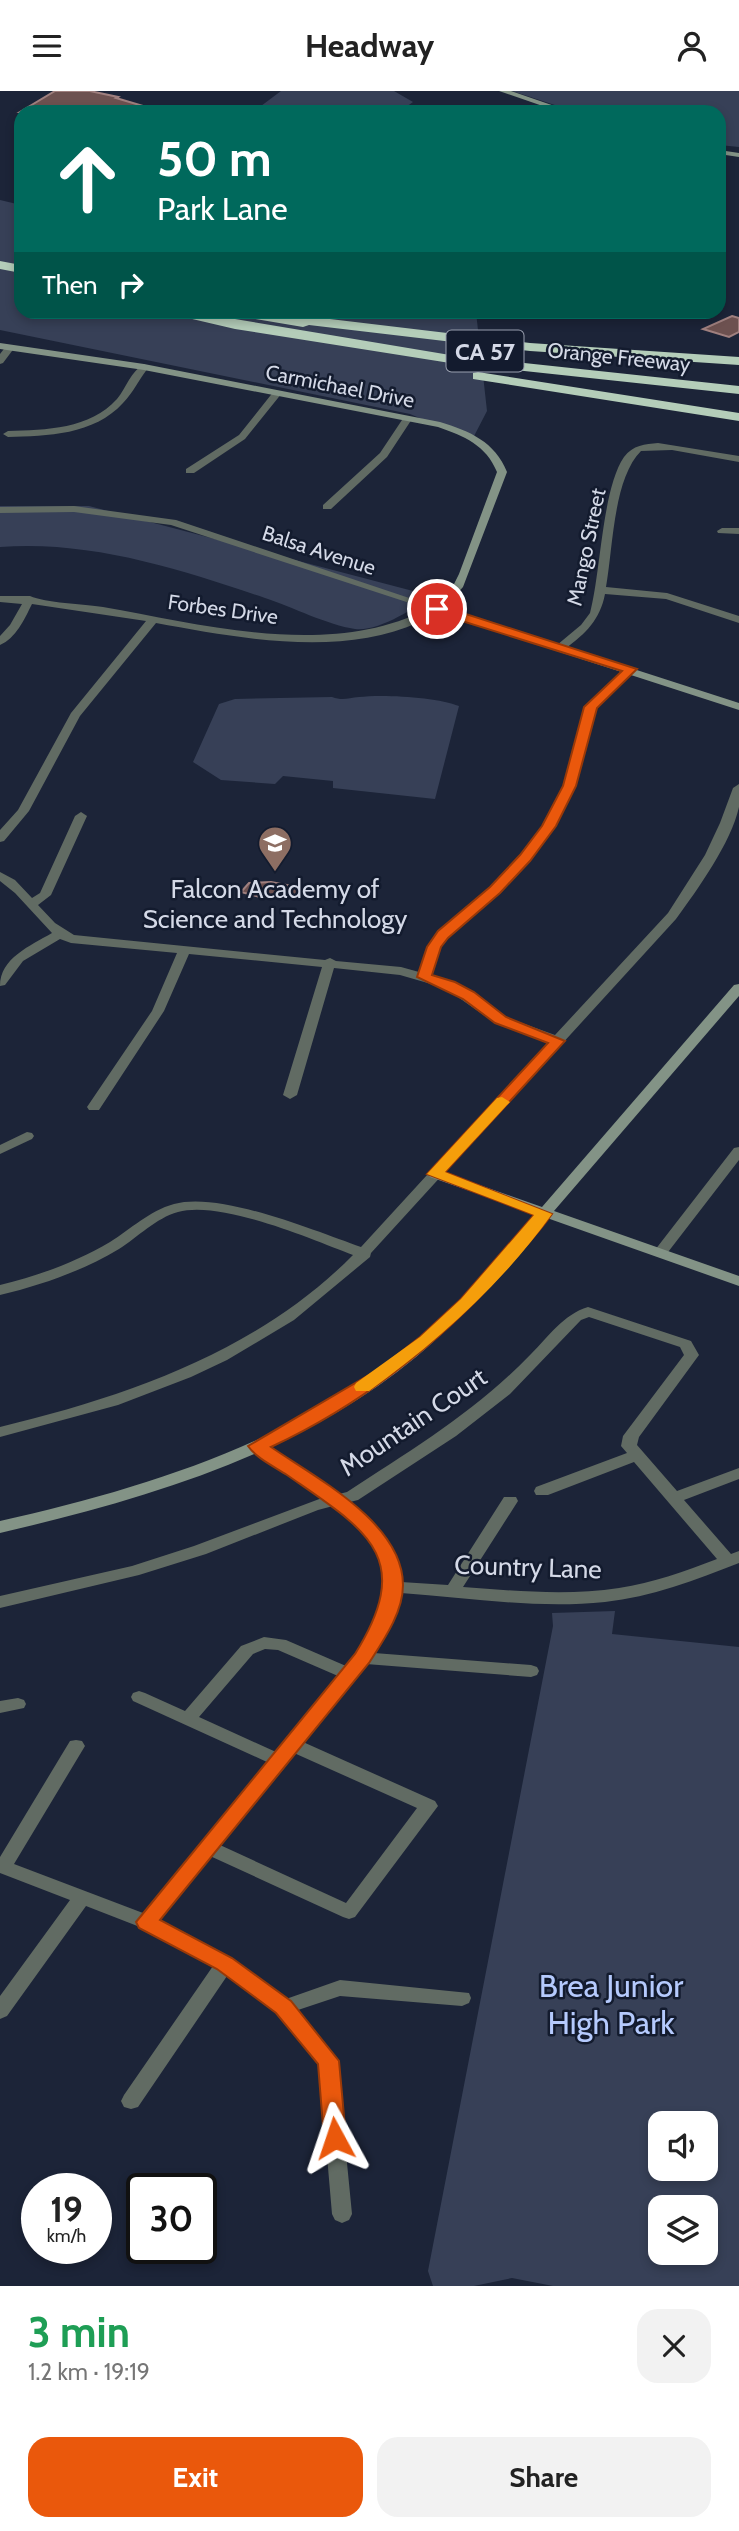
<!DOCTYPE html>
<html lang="en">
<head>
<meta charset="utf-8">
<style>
	:root { --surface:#fff; --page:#f2f2f2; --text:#222; --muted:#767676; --accent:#ea580c }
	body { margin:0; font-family:Cabin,sans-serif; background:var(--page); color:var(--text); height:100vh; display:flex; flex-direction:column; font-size:26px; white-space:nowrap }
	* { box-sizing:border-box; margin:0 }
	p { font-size:23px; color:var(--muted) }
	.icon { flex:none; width:38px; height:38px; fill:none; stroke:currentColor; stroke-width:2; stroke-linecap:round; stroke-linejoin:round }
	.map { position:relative; height:2195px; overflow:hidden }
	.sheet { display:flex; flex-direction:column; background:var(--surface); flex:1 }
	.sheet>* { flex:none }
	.guide { position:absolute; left:14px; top:14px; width:712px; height:214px; border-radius:21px; box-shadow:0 4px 10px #0003; background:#00695c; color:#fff; overflow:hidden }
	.tools { position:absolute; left:648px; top:2020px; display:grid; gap:14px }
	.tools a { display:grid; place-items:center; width:70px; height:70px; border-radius:14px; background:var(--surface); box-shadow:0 4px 10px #0003; font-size:35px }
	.speed { position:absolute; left:21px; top:2082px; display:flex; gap:14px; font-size:35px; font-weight:700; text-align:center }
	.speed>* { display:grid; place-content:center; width:91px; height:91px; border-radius:50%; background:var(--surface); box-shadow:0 4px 10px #0003; line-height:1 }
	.speed small { font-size:18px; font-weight:400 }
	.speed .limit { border:4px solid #111; border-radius:10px; background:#fff; color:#111 }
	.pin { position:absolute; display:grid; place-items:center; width:60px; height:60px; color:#fff; margin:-30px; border:4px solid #fff; border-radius:50%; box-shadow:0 2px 7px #0007 }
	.me { position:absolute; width:77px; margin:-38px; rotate:355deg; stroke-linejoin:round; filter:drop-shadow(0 0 5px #0008) }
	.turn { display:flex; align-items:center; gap:24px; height:147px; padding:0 28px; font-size:32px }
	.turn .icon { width:91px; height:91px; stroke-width:2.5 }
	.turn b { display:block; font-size:49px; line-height:60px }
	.then { display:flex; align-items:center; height:66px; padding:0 28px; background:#0003; gap:14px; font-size:26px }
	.round { display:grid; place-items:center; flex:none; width:74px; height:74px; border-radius:21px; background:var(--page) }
	.overview { display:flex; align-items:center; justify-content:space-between; height:119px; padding:0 28px }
	h1 { font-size:42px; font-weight:700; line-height:52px; color:#1e9e55 }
	.primary-button { display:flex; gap:14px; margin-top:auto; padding:14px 28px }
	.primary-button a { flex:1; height:80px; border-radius:21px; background:var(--accent); color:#fff; font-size:28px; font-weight:700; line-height:80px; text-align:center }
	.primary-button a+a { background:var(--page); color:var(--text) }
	header { display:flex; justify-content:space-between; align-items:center; height:91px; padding:0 28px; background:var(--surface); font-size:32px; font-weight:700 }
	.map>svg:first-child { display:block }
	.green { fill:#374057; fill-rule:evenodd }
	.building { fill:#6d5150; stroke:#a0807f; stroke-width:2 }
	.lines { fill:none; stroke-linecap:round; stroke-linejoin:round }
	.street { fill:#616b63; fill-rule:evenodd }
	.secondary { fill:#839386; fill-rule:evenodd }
	.highway { fill:#b4cdb9; fill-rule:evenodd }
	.route { fill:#ea580c; stroke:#983908; stroke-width:2 }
	.slow { fill:#f59e0b }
	.labels { text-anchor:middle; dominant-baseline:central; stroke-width:5; stroke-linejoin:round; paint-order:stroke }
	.far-street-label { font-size:21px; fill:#d4d9e7; stroke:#131b2e }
	.shield { fill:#131b2e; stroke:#9aa0b0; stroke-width:2 }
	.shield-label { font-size:24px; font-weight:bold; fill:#d4d9e7 }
	.poi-label { font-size:26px; fill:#d4d9e7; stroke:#131b2e }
	.street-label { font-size:26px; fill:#d4d9e7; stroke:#131b2e }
	.near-park-label { font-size:32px; fill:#b5cafd; stroke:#131b2e }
</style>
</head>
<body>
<header><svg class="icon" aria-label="menu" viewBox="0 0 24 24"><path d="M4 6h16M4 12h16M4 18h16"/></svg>Headway<svg class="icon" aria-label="person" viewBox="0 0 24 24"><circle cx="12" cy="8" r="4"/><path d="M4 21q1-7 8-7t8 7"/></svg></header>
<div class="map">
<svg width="739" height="2195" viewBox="0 0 739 2195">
	<rect width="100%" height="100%" fill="#1c2438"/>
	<path class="green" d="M281,0H394L413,11L399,21H253Z
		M512,0H739V56L719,54V21H576Z
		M0,109L21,114V220L476,221L487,320L472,349L410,323L0,239Z
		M0,415H89L432,505C415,517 378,541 355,538C328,534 292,516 265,507C180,478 90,449 0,456Z
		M332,606C343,610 348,607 359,606C382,603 438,606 459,615L435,708L333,697V690L283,685L275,693L221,689L193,671L219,613L235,608Z
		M615,1520L612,1543L739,1556V2195H553L512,2187L474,2195H433L428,2180L553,1535L552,1522ZM660,2032H705V2077H660ZM660,2116H705V2161H660Z"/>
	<path class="building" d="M55,0H90L118,6L116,7L143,15L142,21H20Z
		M732,225L739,227V241L729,246L703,238Z
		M271,791L313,799V802L264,807L241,801L249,792Z"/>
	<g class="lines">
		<path class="street" d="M7,254L15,256L3,272L0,273V263Z
			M144,273L149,276C139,288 133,302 123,312C94,344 47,345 8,346L3,343L8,340C46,339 90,338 117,308C126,297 131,280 144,273Z
			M274,300L282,302L245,348L194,382H186V378L239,344Z
			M404,326L412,328L387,366L331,418H323V414L380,362Z
			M658,352L739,365V371L672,359L641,360C613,388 613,458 606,496L667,502L739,525V532L666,508L605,503C600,529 586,542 565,558H557V554L581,534L590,522C601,481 602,398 624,366C633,354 645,353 658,352Z
			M74,415L176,429L442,518C436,524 427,527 419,531C341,567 238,547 156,532L80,625L29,720L4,750L0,751V739L18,719L71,622L146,530L32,513C24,529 16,547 0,554V545L10,534L22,513L0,511V505H30C45,512 84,513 103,516C206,534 328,568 428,518L171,434L74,421L0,422V416Z
			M722,437H739V443L718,442L717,440Z
			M630,575L636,578L634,580L596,617L575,695L555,735L529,770L499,802L447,846L440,856L431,885L455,891L505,926L555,944L668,822L705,764L720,732L733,697L739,693C739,701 739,709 739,716C731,752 698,798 676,828L371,1162L370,1166L294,1229L227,1269L191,1286L118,1314L0,1346V1336C129,1305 258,1260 353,1164C311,1148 221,1109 178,1121C156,1127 138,1146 119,1158C82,1180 42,1194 0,1204V1194C38,1185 76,1171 110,1151C131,1138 149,1120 174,1113C220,1100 315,1140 361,1156L549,951L495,932L445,897L400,884L334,877L297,1004L290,1008L283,1004L322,876L189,863L164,920L99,1019H89L87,1016L152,920L177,862L71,852L60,848L23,870L5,894L0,895C0,867 30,855 52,842L15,802L0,790V781L15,789L32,807L40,802L75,725L81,721L87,725L51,804L38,814L55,832L74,844L325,869L330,867L336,870L401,876L419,881L428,856L439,840L491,796L521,764L543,734L563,695L585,616L626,576Z
			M27,1041L32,1042L34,1045L32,1048L0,1063V1054Z
			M739,1056V1069L665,1165H655L653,1162L655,1159L734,1057Z
			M588,1216L691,1250L699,1264L639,1346L637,1354L677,1400L739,1377V1388L684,1409L731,1463L739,1460V1472C696,1489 651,1506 605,1511C537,1518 469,1507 401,1502L395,1524L374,1562L531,1574L537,1576L539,1580L537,1584L531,1586L366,1573L303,1651L435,1710L438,1715L355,1826L349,1828L343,1826L210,1765L158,1829L232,1868L286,1908L340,1889L469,1902L471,1907L469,1912L462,1915L340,1905L298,1919L337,1970L352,2123L349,2129L342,2132L335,2129L332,2123L319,1972L277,1921L227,1885L138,2016L131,2018L124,2016L121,2010L124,2004L213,1875L140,1836L86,1815L7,1925L0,1928V1905L70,1809L0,1782V1766L70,1650L76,1649L82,1650L85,1655L82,1660L14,1773L143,1822L267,1671L133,1610L131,1606L133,1602L139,1600L145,1602L185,1620L241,1555L264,1546L286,1549L346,1575C398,1512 401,1467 333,1415L318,1419L206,1463L139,1484L0,1517V1505L132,1475L194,1455L322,1407L252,1359L249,1355L252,1351H262L339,1403L347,1401C413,1358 476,1320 531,1263C548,1246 564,1223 588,1216ZM589,1226L680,1256L684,1264L623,1345L621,1355L627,1362L536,1396L534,1400L536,1404H548L634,1371L717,1468C685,1480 653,1492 619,1497C568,1505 515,1500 463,1496L518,1410L516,1406H504L448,1494L401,1491C396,1456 375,1434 350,1411L358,1409L456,1345L510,1303L581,1229ZM265,1558L278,1559L338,1585L276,1661L199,1626L253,1563ZM294,1662L417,1717L346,1812L220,1754L286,1675Z
			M18,1607L24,1609L26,1613L24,1617L0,1622V1610Z"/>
		<path class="secondary" d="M499,0H511L572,21H560Z
			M719,59L739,62V66L719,63Z
			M0,252L144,273L440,331C470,340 495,351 507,381L463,496L444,517L739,612V619L433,520L432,518L453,495L459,483L497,381C486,354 464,345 438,336L144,279L0,258Z
			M739,893V905L554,1120L739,1185V1195L547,1127C506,1176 465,1225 416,1266C299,1363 146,1408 0,1442V1430C143,1398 287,1353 403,1261C453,1221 495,1172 536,1123L430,1086L428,1083L430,1080H440L542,1116L734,894Z"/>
		<path class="highway" d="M0,170L21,174V182L0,178Z
			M158,220H187L450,264L739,295V303L450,272L235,238Z
			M232,220L288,223L530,252L739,266V274L530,260L309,234L303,236L238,225Z
			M478,281L739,322V330L473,288V282Z"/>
	</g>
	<path class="route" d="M433,515H441L637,578L597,617L576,695L556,735L530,770L500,802L448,847L441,856L432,884L455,891L474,901L506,926L565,950L445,1081L552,1123C540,1140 525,1156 511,1172C443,1250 365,1312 271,1356C316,1387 403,1432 403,1494C403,1522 383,1550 369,1572L160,1829L232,1867L291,1910L339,1970L346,2047L343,2053L335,2056L327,2053L324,2047L318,1973L276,1922L217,1878L139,1837L136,1831L355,1563C416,1465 366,1439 287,1384C275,1376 256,1367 248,1355L379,1278L420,1246L461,1208L534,1124L427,1083L548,952L495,932L463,908L417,886L427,856L438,840L490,796L520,764L542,735L563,695L584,616L622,580L433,521Z"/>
	<path class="slow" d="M502,1006L510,1011L507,1014L445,1081L552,1123C502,1193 438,1250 369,1300H356L354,1296L356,1292L420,1246L461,1208L534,1124L427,1083L497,1007Z"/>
	<defs>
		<g id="school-pin" transform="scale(1.75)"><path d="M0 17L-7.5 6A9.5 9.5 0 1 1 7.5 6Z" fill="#8d6e63" stroke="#131b2e"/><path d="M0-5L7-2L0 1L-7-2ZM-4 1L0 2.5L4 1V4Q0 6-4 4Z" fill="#fff"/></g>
	</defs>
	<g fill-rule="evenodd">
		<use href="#school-pin" x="275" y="752"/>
	</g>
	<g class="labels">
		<g class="far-street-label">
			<text transform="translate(619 266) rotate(6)">Orange Freeway</text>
			<text transform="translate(340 295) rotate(11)">Carmichael Drive</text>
			<text transform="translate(586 456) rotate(-78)">Mango Street</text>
			<text transform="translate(319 459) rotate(18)">Balsa Avenue</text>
			<text transform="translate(223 518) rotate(8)">Forbes Drive</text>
		</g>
		<rect class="shield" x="446.5" y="239.5" width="77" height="41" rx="5"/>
		<g class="shield-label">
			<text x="485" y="260">CA 57</text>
		</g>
		<g class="poi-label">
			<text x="275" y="798">Falcon Academy of<tspan x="275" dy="30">Science and Technology</tspan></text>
		</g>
		<g class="street-label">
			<text transform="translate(413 1331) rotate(-34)">Mountain Court</text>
			<text transform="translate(528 1476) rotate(2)">Country Lane</text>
		</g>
		<g class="near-park-label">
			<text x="611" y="1894">Brea Junior<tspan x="611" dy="37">High Park</tspan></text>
		</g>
	</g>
</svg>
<div class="tools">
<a><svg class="icon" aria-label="sound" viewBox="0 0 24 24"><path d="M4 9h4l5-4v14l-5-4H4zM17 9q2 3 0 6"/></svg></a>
<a><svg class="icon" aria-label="layers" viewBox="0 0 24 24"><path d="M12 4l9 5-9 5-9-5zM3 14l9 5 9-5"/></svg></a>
</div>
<div class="speed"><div>19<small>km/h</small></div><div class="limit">30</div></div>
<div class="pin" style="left:437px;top:518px;background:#d93025"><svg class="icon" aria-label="arrive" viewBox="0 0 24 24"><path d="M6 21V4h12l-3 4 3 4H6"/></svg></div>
<svg class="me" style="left:335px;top:2047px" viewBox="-20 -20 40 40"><path d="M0-17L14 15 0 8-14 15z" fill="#ea580c" stroke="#fff" stroke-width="4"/></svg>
<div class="guide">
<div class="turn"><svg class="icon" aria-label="ahead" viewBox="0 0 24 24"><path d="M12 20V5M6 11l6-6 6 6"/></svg><div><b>50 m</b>Park Lane</div></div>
<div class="then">Then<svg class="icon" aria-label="right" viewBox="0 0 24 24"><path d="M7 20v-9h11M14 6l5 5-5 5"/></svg></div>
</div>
</div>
<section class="sheet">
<div class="overview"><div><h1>3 min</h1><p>1.2 km · 19:19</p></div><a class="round"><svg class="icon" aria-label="close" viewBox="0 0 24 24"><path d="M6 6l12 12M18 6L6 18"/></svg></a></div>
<div class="primary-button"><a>Exit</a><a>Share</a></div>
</section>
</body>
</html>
